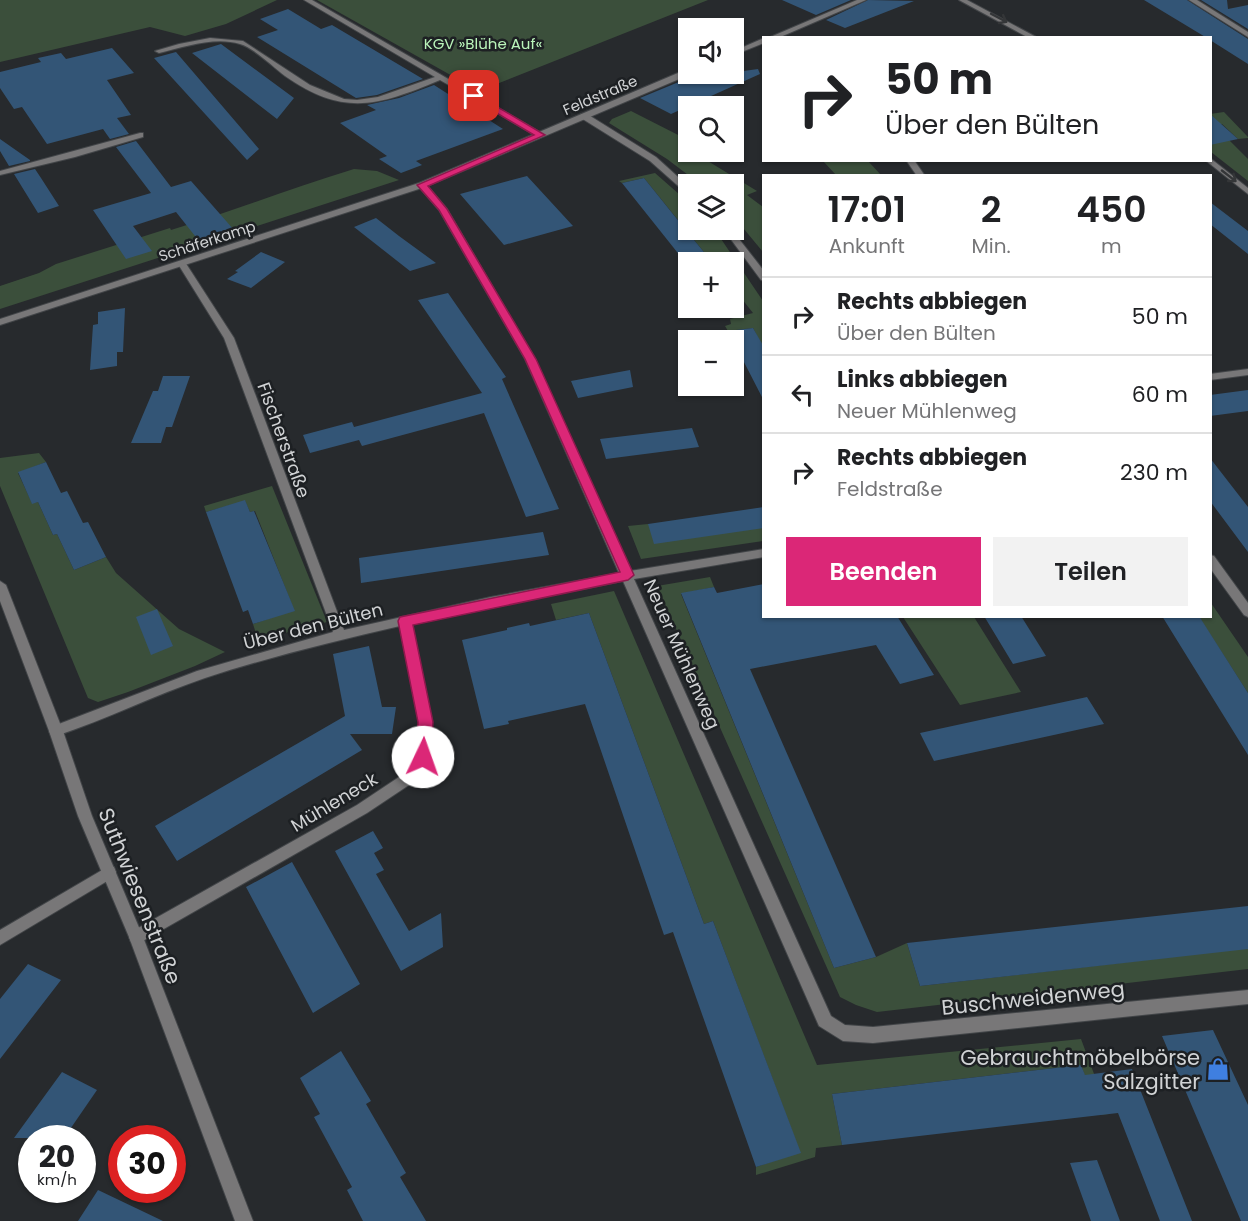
<!DOCTYPE html>
<html lang="de">
<head>
<meta charset="utf-8">
<style>
	:root { --surface:#fff; --page:#f2f2f2; --text:#202124; --muted:#757577; --line:#e0e0e0; --accent:#db2777 }
	body { margin:0; font-family:Poppins,sans-serif; background:var(--page); color:var(--text); height:100vh; display:flex; flex-direction:column; font-size:22px; white-space:nowrap }
	* { box-sizing:border-box; margin:0 }
	p { font-size:20px; color:var(--muted) }
	.icon { flex:none; width:33px; height:33px; fill:none; stroke:currentColor; stroke-width:2; stroke-linecap:round; stroke-linejoin:round }
	.map { position:relative; flex:1; overflow:hidden }
	.sheet { position:absolute; left:762px; top:174px; width:450px; height:444px; display:flex; flex-direction:column; background:var(--surface); border-radius:0px; box-shadow:0 2px 4px #0004 }
	.sheet>* { flex:none }
	.banner { position:absolute; left:762px; top:36px; width:450px; height:126px; border-radius:0px; box-shadow:0 2px 4px #0004; background:#fff; color:var(--text); overflow:hidden }
	.controls { position:absolute; left:678px; top:18px; display:grid; gap:12px }
	.controls a { display:grid; place-items:center; width:66px; height:66px; border-radius:0px; background:var(--surface); box-shadow:0 2px 4px #0004; font-size:30px }
	.speed { position:absolute; left:18px; top:1125px; display:flex; gap:12px; font-size:30px; font-weight:700; text-align:center }
	.speed>* { display:grid; place-content:center; width:78px; height:78px; border-radius:50%; background:var(--surface); box-shadow:0 2px 4px #0004; line-height:1 }
	.speed small { font-size:15px; font-weight:400 }
	.speed .limit { border:9px solid #d22; background:#fff; color:#111 }
	.pin { position:absolute; display:grid; place-items:center; width:51px; height:51px; color:#fff; margin:-26px; border-radius:12px; box-shadow:0 3px 9px #0006 }
	.me { position:absolute; width:66px; margin:-33px; rotate:3deg; stroke-linejoin:round; filter:drop-shadow(0 0 4px #0008) }
	.turn { display:flex; align-items:center; gap:21px; height:126px; padding:0 24px; font-size:27px }
	.turn .icon { width:78px; height:78px; stroke-width:2.5 }
	.turn b { display:block; font-size:42px; line-height:51px }
	.eta { display:flex; justify-content:space-evenly; align-items:center; height:102px; text-align:center }
	.eta b { font-size:36px; font-weight:600; line-height:42px }
	.primary-button { display:flex; gap:12px; margin-top:auto; padding:12px 24px }
	.primary-button a { flex:1; height:69px; border-radius:0px; background:var(--accent); color:#fff; font-size:24px; font-weight:600; line-height:69px; text-align:center }
	.primary-button a+a { background:var(--page); color:var(--text) }
	ul { padding:0; list-style:none }
	li { display:flex; align-items:center; gap:18px; height:78px; padding:0 24px; border-top:2px solid var(--line) }
	li div { flex:1 }
	li b { display:block; font-size:22px }
	li em { font-style:normal }
	.map>svg:first-child { display:block }
	.green { fill:#3b4f3b }
	.building { fill:#335576 }
	.lines { fill:none; stroke-linecap:round; stroke-linejoin:round }
	.minor-casing { stroke:#424548; stroke-width:2 }
	.tertiary-casing { stroke:#424548; stroke-width:2 }
	.minor { fill:#787778; fill-rule:evenodd }
	.tertiary { fill:#787778; fill-rule:evenodd }
	.oneway { stroke:#343638 }
	.route { fill:#db2777; stroke:#8e194d; stroke-width:1.5 }
	.labels { text-anchor:middle; dominant-baseline:central; stroke-width:5; stroke-linejoin:round; paint-order:stroke }
	.far-park-label { font-size:15px; fill:#baf5ba; stroke:#1d2023 }
	.far-street-label { font-size:15px; fill:#d1d3d5; stroke:#1d2023 }
	.street-label { font-size:18px; fill:#d1d3d5; stroke:#1d2023 }
	.near-street-label { font-size:21px; fill:#d1d3d5; stroke:#1d2023 }
	.near-poi-label { font-size:21px; fill:#d1d3d5; stroke:#1d2023; text-anchor:end }
</style>
</head>
<body>
<div class="map">
<svg width="1248" height="1221" viewBox="0 0 1248 1221">
	<rect width="100%" height="100%" fill="#272a2d"/>
	<path class="green" d="M0,0H277L226,24L185,36L150,27L0,62Z
		M317,0H708L479,91Z
		M631,111L688,140V152H693L757,191L747,195L763,207V252L734,217V184H700L667,159L609,123L612,119Z
		M1224,112L1248,137V138L1238,139L1222,124L1211,125L1210,114Z
		M1210,137L1229,140L1248,159V181L1211,152Z
		M823,161H868L881,175H836Z
		M354,169L377,171L399,180L0,309V286L39,273L56,264L170,228L171,230C233,211 292,188 354,169Z
		M655,173L688,202V230H715L763,301V347L753,328L728,331L725,326L731,324L730,319L753,313L734,289V262H712L644,178L622,183L619,181Z
		M39,453L46,462L18,473L32,503L38,502L53,535L57,534L74,570L106,557L116,573L179,629L225,652L195,666L128,692L98,702L88,698L0,486V458Z
		M272,486L327,622L258,640L253,624L294,610L255,511L250,512L245,501L206,512L204,506Z
		M648,524L763,528V541L641,559L628,526Z
		M710,577L714,587L681,594L834,968L876,957L907,943L920,986L1248,948V969L877,1012L856,1005L840,997L657,586Z
		M614,591L817,1065L1081,1039L1109,1114L1099,1115L1081,1065L832,1094L842,1145L816,1148L815,1157L756,1175V1167L800,1152L713,921L704,924L589,613L556,620L551,604Z
		M1211,603L1248,657V693L1199,617L1210,616Z
		M903,617H974L1021,692L960,705Z"/>
	<path class="building" d="M782,0H851L816,15Z
		M868,0L914,1L845,28L826,20Z
		M1144,0H1187L1248,39V64L1210,40V38H1207Z
		M1201,0H1227L1228,9L1248,5V29Z
		M288,9L321,29L332,25L423,79L377,95L356,98L257,37L278,30L260,19Z
		M221,44L294,98L277,119L192,53Z
		M112,48L134,73L107,80L131,115L117,118L129,134L110,139L103,129L47,144L22,107L14,109L0,88V72L41,62L38,58L61,53L66,59Z
		M176,52L259,149L247,160L154,58Z
		M758,69L760,74L671,114L640,98L686,79Z
		M434,85L503,129L416,161L422,165L401,173L379,159L387,156L340,123L376,110L367,105L399,98Z
		M1210,114L1238,139L1210,145Z
		M0,139L30,160V161L9,166L0,151Z
		M136,141L171,187L191,181L234,230L199,241L176,212L133,226L152,251L126,259L93,210L151,193L116,147Z
		M35,169L41,178L59,206L38,213L14,174Z
		M527,176L573,226L504,245L460,194Z
		M644,178L677,219L712,262H685L622,183Z
		M1210,202L1248,231V254L1210,224Z
		M376,218L399,236L436,263L410,271L354,227Z
		M261,252L285,262L251,288L227,279L238,272L235,271Z
		M448,293L506,377L502,379L559,509L526,517L484,413L362,446L359,440L310,453L303,435L352,422L354,427L482,393L418,300Z
		M125,308L123,352H117V366L90,370L93,325L98,324V312Z
		M753,328L764,347V401L728,331Z
		M630,370L633,387L578,398L571,381Z
		M163,376H190L172,427H166L161,443H131L153,391H158Z
		M1248,390V411L1210,416V395Z
		M692,428L699,447L606,459L600,439Z
		M1210,458L1248,507V552L1210,501Z
		M46,462L61,493L67,491L83,523L88,522L106,557L74,570L57,534L53,535L38,502L32,504L18,472Z
		M245,500L250,512L254,511L295,611L253,624L248,610L243,612L206,512Z
		M764,507V528L654,544L648,524Z
		M543,532L549,555L361,583L359,558Z
		M764,584V616H897L934,675L900,684L876,645L750,669L876,957L834,968L681,593L714,587L717,593Z
		M157,609L173,646L151,655L136,617Z
		M589,613L704,924L713,921L801,1153L756,1167L673,932L664,935L585,704L508,721L509,724L484,729L462,640L507,630V628L529,623L530,626Z
		M984,616H1021L1046,656L1013,664Z
		M1162,616H1199L1248,693V755Z
		M369,646L382,707H396L392,734H350L362,750L177,861L155,826L345,716L333,654Z
		M1087,697L1104,724L934,761L920,733Z
		M373,831L383,848L374,853L384,870L376,874L409,931L441,913L443,947L401,971L335,851Z
		M292,862L360,984L313,1013L246,887Z
		M1248,906V949L920,986L907,943Z
		M28,964L61,980L0,1059V999Z
		M1213,1030L1248,1105V1221H1241L1162,1036Z
		M341,1051L371,1101L366,1104L406,1173L400,1177L426,1221H363L347,1190L352,1187L314,1117L320,1114L300,1078Z
		M1081,1065L1085,1075L1132,1069L1192,1221H1160L1118,1113L842,1145L832,1094Z
		M62,1072L97,1090L64,1138H14Z
		M1097,1160L1120,1221H1091L1070,1163Z
		M98,1190L163,1221H78Z"/>
	<g class="lines">
		<g class="minor-casing">
			<path id="minor" d="M304,0H312L545,135L538,137L440,80C378,106 344,117 285,76C273,67 254,48 240,44C215,36 184,47 159,53L155,51L179,44L210,38L243,41L310,85L344,99L357,100L378,97L435,77Z
				M959,0H967L1038,38H1029Z
				M1189,0H1197L1248,32V37Z
				M581,114H587L656,157L688,186V192H685L650,161L581,118Z
				M140,133H143V137L75,157L0,175V171Z
				M1210,158L1248,188V194L1205,160H1210Z
				M419,183H425L447,209L535,359L630,571L764,549V557L634,579L831,1016L845,1025L873,1027L1248,990V1004L873,1043L843,1041L819,1026L623,581L411,623L431,722L430,757L409,785L367,813L141,942L136,944L131,942L129,937L131,932L357,805L399,777L416,755L419,722L400,626C335,641 269,657 205,678C155,695 107,719 56,736L51,735L49,731L51,727L197,671L333,632L224,338L178,264L179,262H185L234,338L344,630L491,597L619,573L525,359L439,210L419,187Z
				M724,230H732L764,271V281L761,280Z
				M1248,369V375L1210,380V374Z
				M109,866L114,867L116,872L114,877L0,945V930Z"/>
		</g>
		<g class="tertiary-casing">
			<path id="tertiary" d="M857,0H866L778,38H768Z
				M764,38V43L734,55V51Z
				M685,70H688V74H691L425,187L0,325V319L419,183Z
				M906,160H914L925,176H917Z
				M1210,555L1214,556L1248,603V617L1244,615L1210,568Z
				M0,581L6,585L63,731L92,816L143,937L253,1221H235L129,937L78,816L49,731L0,601Z"/>
		</g>
		<use href="#minor" class="minor"/>
		<use href="#tertiary" class="tertiary"/>
	</g>
	<defs><path id="oneway-shaft" d="M-6 0H5M1.5-3L5.5 0L1.5 3" fill="none" stroke-width="1.6" stroke-linecap="round" stroke-linejoin="round" transform="scale(1.5)"/></defs>
	<g class="oneway">
		<use href="#oneway-shaft" transform="translate(999 18) rotate(28)"/>
		<use href="#oneway-shaft" transform="translate(1229 176) rotate(38)"/>
	</g>
	<path class="route" d="M471,95H477L545,135L428,186L447,209L536,359L634,575L628,580L413,625L433,722L431,757L429,761L423,763L418,761L416,757L418,722L398,621L400,617L620,572L525,359L439,210L417,185L534,135L471,98Z"/>
	<defs>
		<g id="shop-bare" transform="scale(1.8)"><path d="M-5-2.5h2.3a2.7 3.5 0 0 1 5.4 0H5L5.5 6h-11ZM-1.5-2.5h3a1.5 2.3 0 0 0-3 0Z" fill="#3f7fe0" stroke="#1d2023" stroke-width="2.5" paint-order="stroke"/></g>
	</defs>
	<g fill-rule="evenodd">
		<use href="#shop-bare" x="1218" y="1069"/>
	</g>
	<g class="labels">
		<g class="far-park-label">
			<text x="483" y="43">KGV »Blühe Auf«</text>
		</g>
		<g class="far-street-label">
			<text transform="translate(600 95) rotate(-23)">Feldstraße</text>
			<text transform="translate(207 241) rotate(-18)">Schäferkamp</text>
		</g>
		<g class="street-label">
			<text transform="translate(284 440) rotate(70)">Fischerstraße</text>
			<text transform="translate(313 626) rotate(-14)">Über den Bülten</text>
			<text transform="translate(682 654) rotate(66)">Neuer Mühlenweg</text>
			<text transform="translate(334 802) rotate(-31)">Mühleneck</text>
		</g>
		<g class="near-street-label">
			<text transform="translate(140 896) rotate(68)">Suthwiesenstraße</text>
			<text transform="translate(1033 998) rotate(-6)">Buschweidenweg</text>
		</g>
		<g class="near-poi-label">
			<text x="1200" y="1057">Gebrauchtmöbelbörse<tspan x="1200" dy="24">Salzgitter</tspan></text>
		</g>
	</g>
</svg>
<div class="controls">
<a><svg class="icon" aria-label="sound" viewBox="0 0 24 24"><path d="M4 9h4l5-4v14l-5-4H4zM17 9q2 3 0 6"/></svg></a>
<a><svg class="icon" aria-label="search" viewBox="0 0 24 24"><circle cx="10" cy="10" r="6"/><path d="M15 15l6 6"/></svg></a>
<a><svg class="icon" aria-label="layers" viewBox="0 0 24 24"><path d="M12 4l9 5-9 5-9-5zM3 14l9 5 9-5"/></svg></a>
<a>+</a>
<a>−</a>
</div>
<div class="speed"><div>20<small>km/h</small></div><div class="limit">30</div></div>
<div class="pin" style="left:474px;top:96px;background:#d93025"><svg class="icon" aria-label="arrive" viewBox="0 0 24 24"><path d="M6 21V4h12l-3 4 3 4H6"/></svg></div>
<svg class="me" style="left:423px;top:757px" viewBox="-20 -20 40 40"><circle r="19" fill="#fff"/><path d="M0-13L10 11 0 6-10 11z" fill="#db2777"/></svg>
<div class="banner">
<div class="turn"><svg class="icon" aria-label="right" viewBox="0 0 24 24"><path d="M7 20v-9h11M14 6l5 5-5 5"/></svg><div><b>50 m</b>Über den Bülten</div></div>
</div>
<section class="sheet">
<div class="eta">
<div><b>17:01</b><p>Ankunft</p></div>
<div><b>2</b><p>Min.</p></div>
<div><b>450</b><p>m</p></div>
</div>
<ul>
<li><svg class="icon" aria-label="right" viewBox="0 0 24 24"><path d="M7 20v-9h11M14 6l5 5-5 5"/></svg><div><b>Rechts abbiegen</b><p>Über den Bülten</p></div><em>50 m</em></li>
<li><svg class="icon" aria-label="left" viewBox="0 0 24 24"><path d="M17 20v-9H6M10 6l-5 5 5 5"/></svg><div><b>Links abbiegen</b><p>Neuer Mühlenweg</p></div><em>60 m</em></li>
<li><svg class="icon" aria-label="right" viewBox="0 0 24 24"><path d="M7 20v-9h11M14 6l5 5-5 5"/></svg><div><b>Rechts abbiegen</b><p>Feldstraße</p></div><em>230 m</em></li>
</ul>
<div class="primary-button"><a>Beenden</a><a>Teilen</a></div>
</section>
</div>
</body>
</html>
